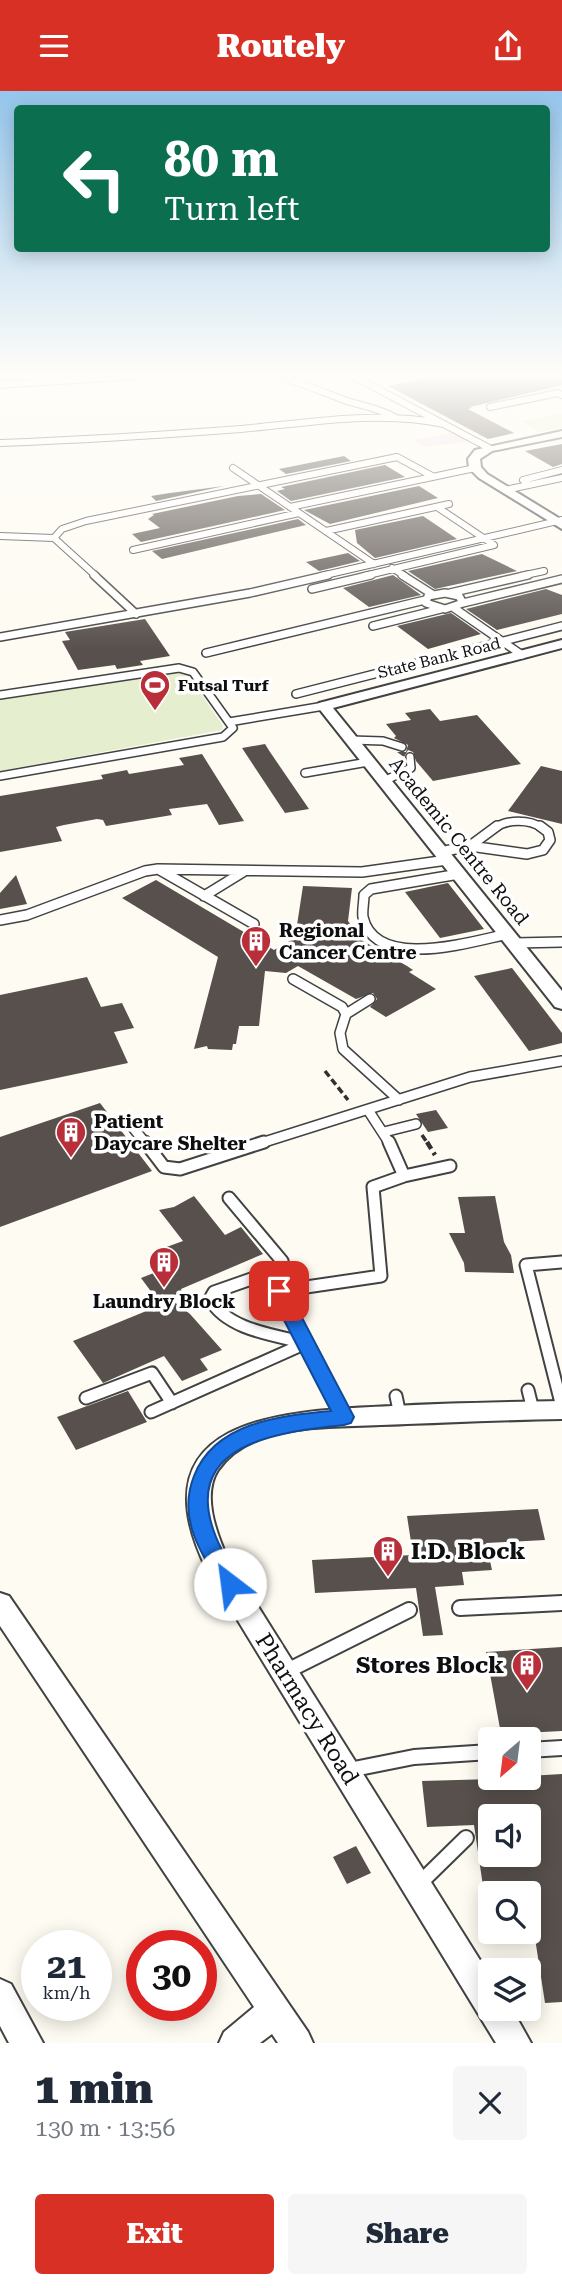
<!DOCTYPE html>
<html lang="en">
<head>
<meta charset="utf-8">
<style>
	:root { --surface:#fff; --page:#f6f6f7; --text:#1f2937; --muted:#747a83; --accent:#d93025 }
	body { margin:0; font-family:"Roboto Serif",serif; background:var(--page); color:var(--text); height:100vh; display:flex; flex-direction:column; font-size:26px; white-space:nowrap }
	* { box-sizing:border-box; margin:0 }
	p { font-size:23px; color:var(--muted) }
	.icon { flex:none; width:38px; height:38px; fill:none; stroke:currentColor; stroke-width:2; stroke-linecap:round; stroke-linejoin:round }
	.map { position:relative; height:1952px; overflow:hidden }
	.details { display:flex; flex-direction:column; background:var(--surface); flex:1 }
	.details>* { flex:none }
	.banner { position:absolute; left:14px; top:14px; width:536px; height:147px; border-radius:7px; box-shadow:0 4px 18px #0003; background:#0b6e4f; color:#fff; overflow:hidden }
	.needle { width:46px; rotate:208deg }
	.tools { position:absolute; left:478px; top:1636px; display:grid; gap:14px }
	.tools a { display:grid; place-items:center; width:63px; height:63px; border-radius:7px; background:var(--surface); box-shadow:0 4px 18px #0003; font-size:35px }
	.speed { position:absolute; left:21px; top:1839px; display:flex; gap:14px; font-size:35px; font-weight:700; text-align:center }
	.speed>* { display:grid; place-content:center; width:91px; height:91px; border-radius:50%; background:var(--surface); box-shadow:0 4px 18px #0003; line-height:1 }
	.speed small { font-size:18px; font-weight:400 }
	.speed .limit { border:10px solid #d22; background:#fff; color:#111 }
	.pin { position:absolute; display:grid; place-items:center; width:60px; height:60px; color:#fff; margin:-30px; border-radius:14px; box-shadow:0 4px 10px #0006 }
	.me { position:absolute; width:77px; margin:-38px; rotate:330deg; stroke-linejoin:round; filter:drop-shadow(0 0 5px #0008) }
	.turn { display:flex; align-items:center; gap:24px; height:147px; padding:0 35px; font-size:32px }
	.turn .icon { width:91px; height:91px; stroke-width:2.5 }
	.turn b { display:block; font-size:49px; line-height:60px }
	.round { display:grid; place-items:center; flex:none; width:74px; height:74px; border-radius:7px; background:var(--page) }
	.summary { display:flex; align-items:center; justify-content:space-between; height:119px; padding:0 35px }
	h1 { font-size:42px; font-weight:800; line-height:52px }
	.cta { display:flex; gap:14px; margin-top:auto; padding:14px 35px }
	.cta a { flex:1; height:80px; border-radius:7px; background:var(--accent); color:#fff; font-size:28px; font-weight:800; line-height:80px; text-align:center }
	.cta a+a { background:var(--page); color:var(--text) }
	header { display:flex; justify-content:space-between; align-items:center; height:91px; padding:0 35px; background:var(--accent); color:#fff; font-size:32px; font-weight:800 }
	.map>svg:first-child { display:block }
	.industrial { fill:#ece5ed }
	.pitch { fill:#e5efcf }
	.building { fill:#57504c; fill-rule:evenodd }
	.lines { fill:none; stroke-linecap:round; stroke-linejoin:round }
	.lane-far4-casing { stroke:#424242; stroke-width:8 }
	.lane-far3-casing { stroke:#424242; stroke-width:10 }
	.lane-far2-casing { stroke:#424242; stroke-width:12 }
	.lane-far1-casing { stroke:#424242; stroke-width:15 }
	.lane-casing { stroke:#424242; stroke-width:18 }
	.street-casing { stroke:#424242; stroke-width:4 }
	.path-far1 { stroke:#313131; stroke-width:3.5; stroke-dasharray:7 3.5; stroke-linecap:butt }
	.path { stroke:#313131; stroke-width:4.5; stroke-dasharray:8 4.5; stroke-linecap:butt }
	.lane-far4 { stroke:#fff; stroke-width:6 }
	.lane-far3 { stroke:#fff; stroke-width:7 }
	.lane-far2 { stroke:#fff; stroke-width:9 }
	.lane-far1 { stroke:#fff; stroke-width:11 }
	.lane { stroke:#fff; stroke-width:14 }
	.street { fill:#fff; fill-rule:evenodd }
	.route { fill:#1a73e8; stroke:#114b97; stroke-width:2 }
	.labels { text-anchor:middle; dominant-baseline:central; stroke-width:7; stroke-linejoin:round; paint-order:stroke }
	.far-street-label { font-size:16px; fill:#0f0f0f; stroke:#fff }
	.far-poi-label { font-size:16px; font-weight:bold; fill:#0f0f0f; stroke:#fff; text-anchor:start }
	.street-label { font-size:19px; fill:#0f0f0f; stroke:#fff }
	.poi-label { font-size:19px; font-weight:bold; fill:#0f0f0f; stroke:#fff; text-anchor:start }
	.near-poi-label { font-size:23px; font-weight:bold; fill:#0f0f0f; stroke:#fff; text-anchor:start }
	.near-street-label { font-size:23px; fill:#0f0f0f; stroke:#fff }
</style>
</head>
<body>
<header><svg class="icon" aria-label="menu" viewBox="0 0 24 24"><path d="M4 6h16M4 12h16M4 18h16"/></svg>Routely<svg class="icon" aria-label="share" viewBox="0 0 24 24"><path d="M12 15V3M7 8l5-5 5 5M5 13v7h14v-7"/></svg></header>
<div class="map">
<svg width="562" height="1952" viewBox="0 0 562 1952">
	<rect width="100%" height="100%" fill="#fefbf2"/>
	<path class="industrial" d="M454,341L469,351L424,356L413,349Z"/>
	<path class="pitch" d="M562,323V337L540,341L521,330Z
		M174,579L187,582L223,635L222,639L0,680V606Z"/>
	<path class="building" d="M436,285H562V294L470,316L472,317L468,318L514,342L488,348L388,295Z
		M562,353V373L553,376L525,360Z
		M344,365L351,370L286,383L279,378Z
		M385,374L405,386L291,410L277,400L285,398L281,396Z
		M224,395L156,410L151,405L170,402Z
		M419,395L438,407L330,433L304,419Z
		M261,403L285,419L141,451L132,443L160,437L148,428L154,424L152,423L238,405Z
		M423,425L457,448L375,467L357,452L355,439Z
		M298,428L306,434L162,468L152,460Z
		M348,462L360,470L319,480L306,471Z
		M482,463L517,480L435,498L408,480Z
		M393,484L421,504L369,516L343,497Z
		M546,498L562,504V523L497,539L466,518Z
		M451,522L481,543L428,558L397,535Z
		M145,528L170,565L140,570L143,574L117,578L115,574L78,579L62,550L70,549L65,541Z
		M430,618L440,630L477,624L521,673L433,690L416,670L413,661L408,659L404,666L397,661H406L408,654L394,647L396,645L386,633L411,629L405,622Z
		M265,653L270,661L309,718L285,722L242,657Z
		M202,663L244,730L219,734L207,713L169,718L172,724L106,735L103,729L97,728L64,734L56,736L62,750L0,761V705L103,688L101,684L127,679L129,683L184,674L179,667Z
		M541,675L562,680V733L508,720Z
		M16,784L27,813L0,818V802Z
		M156,789L274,859L295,847L303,795L352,797L348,830L363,850L407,875L413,879L409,881L436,898L386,926L370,916L377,908L373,902L356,908L298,875L286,882L265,880L259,935H239L236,953H233L232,959L208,958L207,955L194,958L218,866L122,807Z
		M448,792L484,838L440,847L405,801Z
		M512,877L562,942V952L529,960L474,885Z
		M87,886L101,916L122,912L134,937L114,941L128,972L0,999V904Z
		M100,1012L152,1080L0,1136V1046Z
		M436,1019L448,1037L428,1041L416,1023Z
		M194,1105L225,1144L241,1136L263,1163L181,1198L184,1206L173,1210L190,1223L222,1259L200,1268L208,1279L182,1290L164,1265L103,1292L73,1250L161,1214L141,1187L174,1174L161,1158L183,1150L159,1119L174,1116Z
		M495,1105L504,1151L511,1164L514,1182L465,1181L464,1172L449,1142H465L458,1106Z
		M128,1300L147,1331L76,1359L57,1326Z
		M538,1418L545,1449L486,1452L492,1479L462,1481L464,1494L435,1496L443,1544L423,1545L416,1497L315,1502L312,1469L413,1464L407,1425Z
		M562,1556V1640L501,1643L486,1561Z
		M562,1683V1911L545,1912L528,1802H484L474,1734L427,1736L422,1690L528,1687V1685ZM490,1726H528V1764H490Z
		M356,1755L371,1782L347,1793L333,1766Z"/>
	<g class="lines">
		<g class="lane-far4-casing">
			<path id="lane-far4" d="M277,285C299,291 318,299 339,307C358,315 378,316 396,327
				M353,285L489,357
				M0,294L133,285
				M490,316L558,302L562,304
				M0,352C80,349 161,344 241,338C308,332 377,319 444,333
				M233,377L374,473
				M529,394L523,389L562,379
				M505,399L562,387
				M290,416L475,377
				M326,440L449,413
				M0,445L54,447L96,485
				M54,447L62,438L86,430L397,366L432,385
				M133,459L299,422
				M392,477L405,485
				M321,485L562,429
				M364,485L494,454L437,416
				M521,485L544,480"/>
		</g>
		<g class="lane-far3-casing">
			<path id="lane-far3" d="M94,484L136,523
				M402,484L432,503
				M312,498L371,484
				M445,502L459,505L463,512L445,518L426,512L428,505Z
				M450,502L528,484
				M463,512L562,488
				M454,517L522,564
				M373,535L441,518
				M0,546L250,502L328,484
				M206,562L425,509
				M296,603L562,535
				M0,604L179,577L193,581L233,637L223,646L0,685
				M229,631L324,615
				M351,649L383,650L402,656
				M305,682L368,671
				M384,690L411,677L410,666
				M495,737C507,728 530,728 542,737"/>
		</g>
		<g class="lane-far2-casing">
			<path id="lane-far2" d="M470,755L527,763L543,759L550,749L548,741L540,735
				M470,755L497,735
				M440,761L470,755
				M160,779L254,833
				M459,783L371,798L364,804C364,811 362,820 363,826C375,881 473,850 508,843
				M204,805L243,781
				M0,829L27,824L145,780L158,778L362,781L447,769
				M515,852L562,851
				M293,888L342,916L346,923L340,942L343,958L399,1009
				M346,923L370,908
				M368,1019L390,1053
				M127,1029L146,1053
				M384,1041L416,1033
				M258,1053L470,986L562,970"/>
		</g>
		<g class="lane-far1-casing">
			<path id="lane-far1" d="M145,1051L164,1076L180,1078L264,1051
				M404,1085L450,1075
				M229,1107L282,1170L272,1189
				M562,1171L526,1174L562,1316
				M279,1200L272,1189L254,1187L214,1201L210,1208C227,1239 275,1244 306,1252
				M528,1299L533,1319
				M396,1305L400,1324
				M86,1307L152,1282L172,1312
				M151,1321L306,1252
				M344,1326L279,1200L381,1185L373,1096L404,1085L389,1051"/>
		</g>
		<g class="lane-casing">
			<path id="lane" d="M460,1517L562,1512
				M285,1581L409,1519
				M528,1659L562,1657
				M349,1679L414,1666L490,1661
				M419,1793L466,1747"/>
		</g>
		<g class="street-casing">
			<path id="street" d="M0,285H12L0,288Z
				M562,340V346L492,360L480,368L481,376L487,383L562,429V438L479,387L469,377L468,368L475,359Z
				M562,549V557L333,617L562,900V918L555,916L317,615L319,612Z
				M562,1310V1328C502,1329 442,1332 381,1334C343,1336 303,1334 266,1346C247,1352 229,1363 218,1379C202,1404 216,1441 227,1466L490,1885V1918H512L531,1952H496L207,1479C131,1324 287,1320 392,1315C449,1312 505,1311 562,1310Z
				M0,1502L9,1505L308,1941L313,1952H278L272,1943L260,1952H219L224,1941L254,1916L0,1535Z
				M0,1888L11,1893L43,1952H9L0,1935Z"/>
		</g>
		<path class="path-far1" d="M325,980L348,1009
			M422,1044L428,1053"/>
		<path class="path" d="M427,1051L435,1064"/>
		<use href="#lane-far4" class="lane-far4"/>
		<use href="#lane-far3" class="lane-far3"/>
		<use href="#lane-far2" class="lane-far2"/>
		<use href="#lane-far1" class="lane-far1"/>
		<use href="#lane" class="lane"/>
		<use href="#street" class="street"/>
	</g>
	<linearGradient id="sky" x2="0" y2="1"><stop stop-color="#95c6ec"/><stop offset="0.51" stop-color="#fffdf9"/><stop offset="1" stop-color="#fffdf9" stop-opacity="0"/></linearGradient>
	<rect width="562" height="558" fill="url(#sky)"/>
	<path class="route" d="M279,1194L285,1196L288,1200L354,1326L351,1332L344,1334C279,1341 178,1352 216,1446C222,1462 233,1477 241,1493L238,1500L230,1502L223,1500C214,1483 202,1465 195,1447C187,1427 186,1405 194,1385C215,1331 280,1325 331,1320L269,1200L272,1196Z"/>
	<defs>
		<g id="stadium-pin" transform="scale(1.575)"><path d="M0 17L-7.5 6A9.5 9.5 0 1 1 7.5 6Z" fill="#b82f3a" stroke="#fff"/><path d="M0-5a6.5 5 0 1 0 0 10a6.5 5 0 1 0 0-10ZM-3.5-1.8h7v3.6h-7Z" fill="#fff"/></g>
		<g id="building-pin" transform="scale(1.575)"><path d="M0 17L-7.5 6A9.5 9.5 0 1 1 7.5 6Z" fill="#b82f3a" stroke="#fff"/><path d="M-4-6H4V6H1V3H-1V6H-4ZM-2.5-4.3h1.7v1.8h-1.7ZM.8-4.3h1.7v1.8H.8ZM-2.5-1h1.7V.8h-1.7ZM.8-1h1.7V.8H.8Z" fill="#fff"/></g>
	</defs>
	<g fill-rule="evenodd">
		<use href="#stadium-pin" x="155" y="594"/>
		<use href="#building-pin" x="256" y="850"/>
		<use href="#building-pin" x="71" y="1041"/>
		<use href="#building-pin" x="164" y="1171"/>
		<use href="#building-pin" x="388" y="1460"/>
		<use href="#building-pin" x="527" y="1574"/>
	</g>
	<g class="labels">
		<g class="far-street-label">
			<text transform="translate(439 567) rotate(-14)">State Bank Road</text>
		</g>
		<g class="far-poi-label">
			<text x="178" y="594">Futsal Turf</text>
		</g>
		<g class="street-label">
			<text transform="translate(459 750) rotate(51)">Academic Centre Road</text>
		</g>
		<g class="poi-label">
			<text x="279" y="839">Regional<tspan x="279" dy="22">Cancer Centre</tspan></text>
			<text x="94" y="1030">Patient<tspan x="94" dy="22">Daycare Shelter</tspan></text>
			<text x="164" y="1210" text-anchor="middle">Laundry Block</text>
		</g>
		<g class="near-poi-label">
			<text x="411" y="1460">I.D. Block</text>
			<text x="504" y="1574" text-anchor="end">Stores Block</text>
		</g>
		<g class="near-street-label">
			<text transform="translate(307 1618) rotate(58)">Pharmacy Road</text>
		</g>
	</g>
</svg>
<div class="tools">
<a><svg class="needle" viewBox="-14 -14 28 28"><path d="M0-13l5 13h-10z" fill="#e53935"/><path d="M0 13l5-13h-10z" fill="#747a83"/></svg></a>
<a><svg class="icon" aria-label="sound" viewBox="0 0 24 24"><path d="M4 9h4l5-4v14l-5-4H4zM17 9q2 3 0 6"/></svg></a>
<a><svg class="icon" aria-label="search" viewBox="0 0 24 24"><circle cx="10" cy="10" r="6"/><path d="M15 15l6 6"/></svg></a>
<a><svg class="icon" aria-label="layers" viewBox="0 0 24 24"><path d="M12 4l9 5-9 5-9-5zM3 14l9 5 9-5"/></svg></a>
</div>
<div class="speed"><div>21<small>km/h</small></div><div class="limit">30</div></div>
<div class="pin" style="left:279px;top:1200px;background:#d93025"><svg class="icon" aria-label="arrive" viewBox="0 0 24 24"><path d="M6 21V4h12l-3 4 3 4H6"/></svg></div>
<svg class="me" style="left:230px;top:1493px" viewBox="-20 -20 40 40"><circle r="19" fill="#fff"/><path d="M0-13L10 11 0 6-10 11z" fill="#1a73e8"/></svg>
<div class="banner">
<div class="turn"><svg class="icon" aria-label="left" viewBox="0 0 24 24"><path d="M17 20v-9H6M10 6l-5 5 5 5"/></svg><div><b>80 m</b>Turn left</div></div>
</div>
</div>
<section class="details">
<div class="summary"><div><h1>1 min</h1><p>130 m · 13:56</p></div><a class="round"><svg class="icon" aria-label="close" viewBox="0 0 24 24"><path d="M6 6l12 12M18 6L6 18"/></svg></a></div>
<div class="cta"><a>Exit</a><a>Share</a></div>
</section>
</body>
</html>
